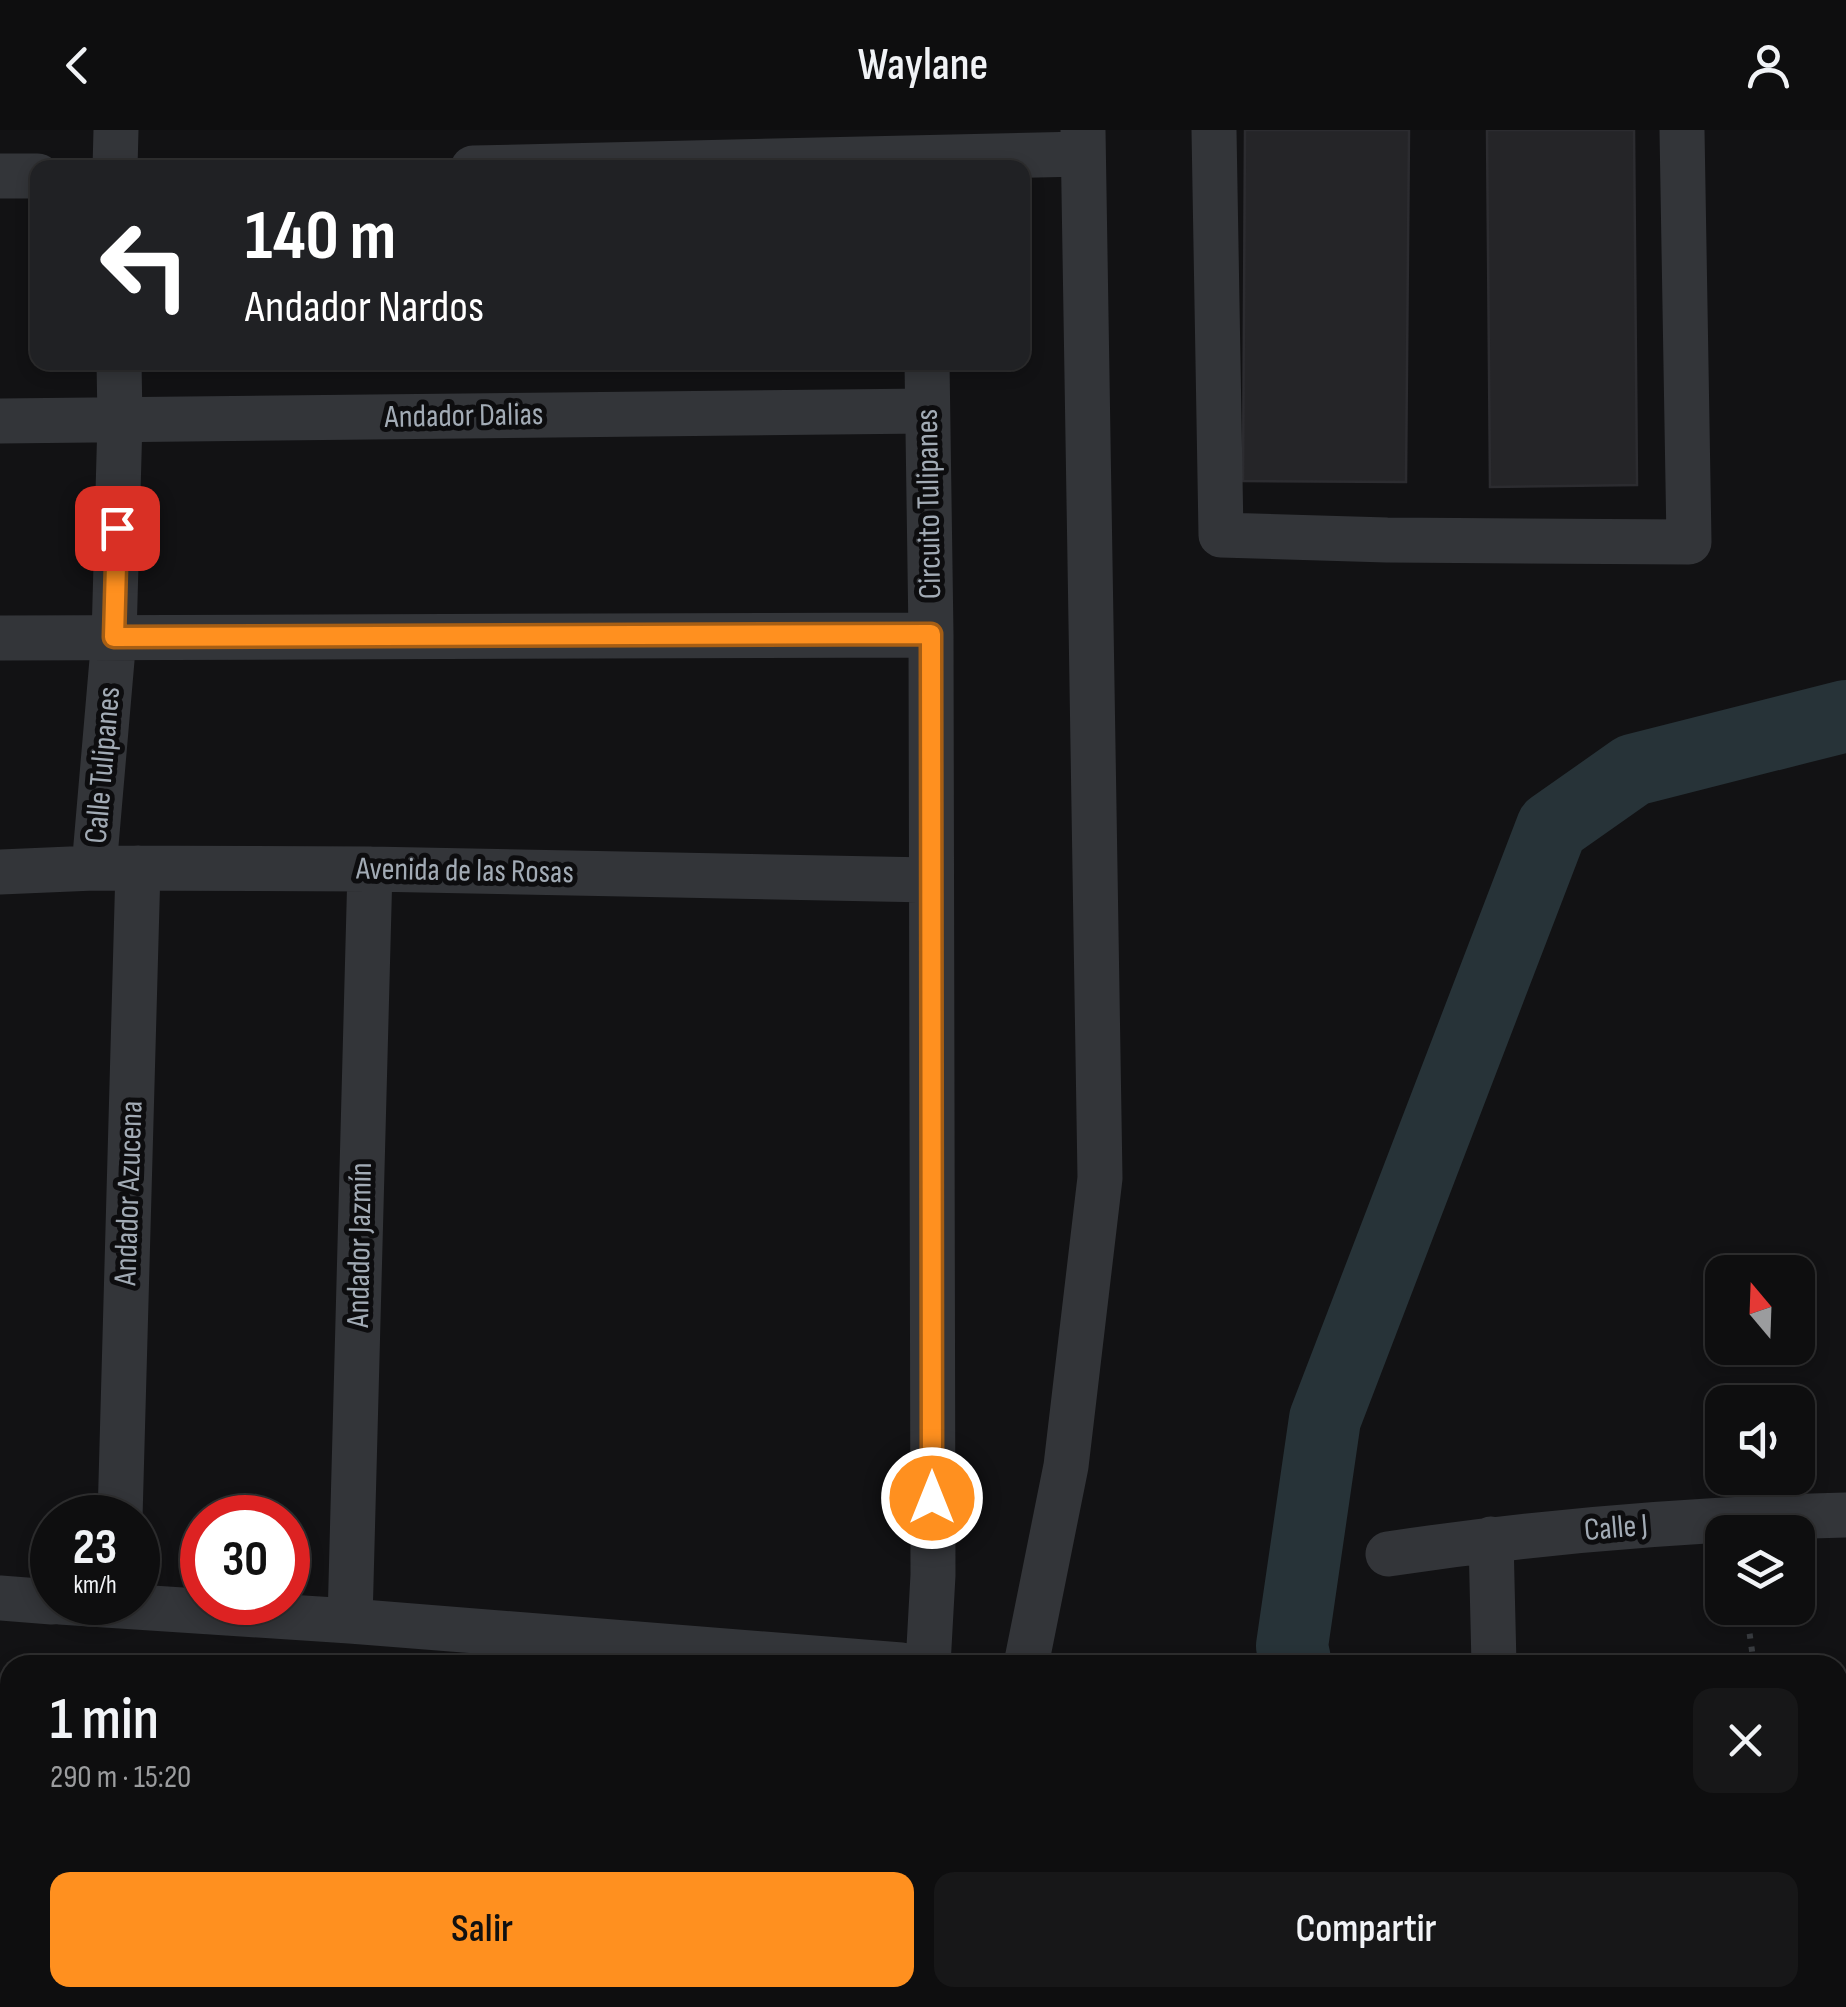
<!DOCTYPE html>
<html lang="es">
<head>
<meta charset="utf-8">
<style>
	:root { --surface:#0e0e0f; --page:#171718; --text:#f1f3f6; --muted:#9b9c9e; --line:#2e2e2f; --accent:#ff901f }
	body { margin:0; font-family:"Sofia Sans Condensed",sans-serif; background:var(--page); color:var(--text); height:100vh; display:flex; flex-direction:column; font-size:38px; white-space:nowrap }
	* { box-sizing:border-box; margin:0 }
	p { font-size:32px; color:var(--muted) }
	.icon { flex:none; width:55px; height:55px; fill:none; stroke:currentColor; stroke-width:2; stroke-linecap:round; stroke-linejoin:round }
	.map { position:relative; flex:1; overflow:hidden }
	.details { position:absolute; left:0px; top:1525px; width:1848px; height:352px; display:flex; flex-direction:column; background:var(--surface); border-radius:30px 30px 0 0; box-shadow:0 5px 15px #0003,0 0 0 2px var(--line) }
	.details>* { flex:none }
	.top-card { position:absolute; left:30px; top:30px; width:1000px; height:210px; border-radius:20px; box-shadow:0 5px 15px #0003,0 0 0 2px var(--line); background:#202124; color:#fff; overflow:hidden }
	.needle { width:65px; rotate:341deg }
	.buttons { position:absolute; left:1705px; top:1125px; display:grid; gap:20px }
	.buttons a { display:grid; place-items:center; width:110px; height:110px; border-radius:20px; background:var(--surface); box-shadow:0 5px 15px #0003,0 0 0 2px var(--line); font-size:50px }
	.speed { position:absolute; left:30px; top:1365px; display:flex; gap:20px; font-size:50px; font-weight:700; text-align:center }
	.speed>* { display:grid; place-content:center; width:130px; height:130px; border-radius:50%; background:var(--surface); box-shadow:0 5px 15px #0003,0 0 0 2px var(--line); line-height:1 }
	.speed small { font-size:25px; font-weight:400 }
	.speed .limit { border:15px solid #d22; background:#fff; color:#111 }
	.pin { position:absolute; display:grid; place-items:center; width:85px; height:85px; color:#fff; margin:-42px; border-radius:20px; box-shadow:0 5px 15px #0006 }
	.me { position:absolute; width:110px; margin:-55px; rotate:0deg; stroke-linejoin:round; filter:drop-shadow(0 0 8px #0008) }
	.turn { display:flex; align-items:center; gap:35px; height:210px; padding:0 50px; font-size:45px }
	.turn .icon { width:130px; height:130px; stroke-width:2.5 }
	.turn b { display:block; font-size:70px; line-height:85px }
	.round { display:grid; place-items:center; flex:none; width:105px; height:105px; border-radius:20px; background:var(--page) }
	.head { display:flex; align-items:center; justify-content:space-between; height:170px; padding:0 50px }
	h1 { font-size:60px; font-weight:600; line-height:75px }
	.cta { display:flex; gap:20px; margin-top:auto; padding:20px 50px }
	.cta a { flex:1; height:115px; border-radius:20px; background:var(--accent); color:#111; font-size:40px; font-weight:600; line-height:115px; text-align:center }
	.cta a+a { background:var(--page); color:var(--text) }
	header { display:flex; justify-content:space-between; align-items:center; height:130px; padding:0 50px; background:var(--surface); font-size:45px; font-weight:600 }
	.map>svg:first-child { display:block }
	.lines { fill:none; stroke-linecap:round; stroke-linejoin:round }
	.river { stroke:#273338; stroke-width:72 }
	.building { fill:#252528; stroke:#2c2c30; stroke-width:2.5 }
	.path { stroke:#393c40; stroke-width:6; stroke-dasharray:5 8; stroke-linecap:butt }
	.minor { stroke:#333539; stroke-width:45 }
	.route-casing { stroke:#a65e14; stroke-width:25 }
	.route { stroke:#ff901f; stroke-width:18 }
	.labels { text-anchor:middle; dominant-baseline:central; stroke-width:10; stroke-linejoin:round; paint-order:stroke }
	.street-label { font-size:32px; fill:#a2abb5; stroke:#0d0d0f }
</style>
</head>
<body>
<header><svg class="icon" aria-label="back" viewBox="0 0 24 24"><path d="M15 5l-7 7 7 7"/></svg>Waylane<svg class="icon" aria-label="person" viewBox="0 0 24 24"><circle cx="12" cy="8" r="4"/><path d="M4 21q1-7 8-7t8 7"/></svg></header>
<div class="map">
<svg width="1846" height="1877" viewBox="0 0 1846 1877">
	<rect width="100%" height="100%" fill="#121214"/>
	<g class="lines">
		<path class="river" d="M1296,1535L1292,1516L1325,1289L1552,697L1633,640L1846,586
			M1838,1793L1846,1803"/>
	</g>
	<path class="building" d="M1245,0H1409L1406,352L1243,351Z
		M1487,0H1634L1637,355L1490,357Z"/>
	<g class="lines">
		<path class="path" d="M1746,1478L1754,1535"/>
		<path class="minor" d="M1214,0L1221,405L1387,410L1689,412L1682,0
			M115,38L116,0
			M473,38L1082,24
			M0,46H38
			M927,232L931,505L933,1445L928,1535
			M0,291L927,281
			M0,508L931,505
			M94,738L114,507L120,290L119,232
			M0,742L94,738L370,739L930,750
			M120,1388L138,738
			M1491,1409L1494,1535
			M1388,1424C1540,1401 1693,1389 1846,1385
			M0,1468L52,1472
			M60,1472L350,1491L901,1535
			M350,1491L370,739
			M1026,1535L1066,1336L1100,1048L1083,0
			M1838,1576L1846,1578
			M0,1728L10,1729
			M1506,1868L1528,1877
			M79,1877L80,1868
			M949,1877L951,1868"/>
	</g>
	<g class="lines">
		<g class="route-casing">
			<path id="route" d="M117,398L114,507L931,504L932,1368"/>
		</g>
		<use href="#route" class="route"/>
	</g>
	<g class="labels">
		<g class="street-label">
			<text transform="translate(464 286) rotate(-1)">Andador Dalias</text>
			<text transform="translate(929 374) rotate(-91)">Circuito Tulipanes</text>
			<text transform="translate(103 635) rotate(-85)">Calle Tulipanes</text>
			<text transform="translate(465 741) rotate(1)">Avenida de las Rosas</text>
			<text transform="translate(129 1063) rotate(-88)">Andador Azucena</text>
			<text transform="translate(360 1115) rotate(-89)">Andador Jazmín</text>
			<text transform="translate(1616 1398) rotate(-5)">Calle J</text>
		</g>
	</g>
</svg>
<div class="buttons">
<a><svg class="needle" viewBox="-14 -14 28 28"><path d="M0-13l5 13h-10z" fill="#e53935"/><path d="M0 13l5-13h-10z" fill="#9b9c9e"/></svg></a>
<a><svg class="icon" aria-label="sound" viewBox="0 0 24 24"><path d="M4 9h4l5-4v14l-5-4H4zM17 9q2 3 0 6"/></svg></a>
<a><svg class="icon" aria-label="layers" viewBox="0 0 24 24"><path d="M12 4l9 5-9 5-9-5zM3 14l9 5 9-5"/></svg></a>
</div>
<div class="speed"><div>23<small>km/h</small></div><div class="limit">30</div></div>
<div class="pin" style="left:117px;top:398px;background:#d93025"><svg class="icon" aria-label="arrive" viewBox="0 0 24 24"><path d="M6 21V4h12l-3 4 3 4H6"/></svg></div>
<svg class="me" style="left:932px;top:1368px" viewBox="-20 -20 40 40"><circle r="17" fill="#ff901f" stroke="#fff" stroke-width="3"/><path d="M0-11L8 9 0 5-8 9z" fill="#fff"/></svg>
<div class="top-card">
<div class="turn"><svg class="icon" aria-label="left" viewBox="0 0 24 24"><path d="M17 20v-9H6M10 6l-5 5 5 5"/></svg><div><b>140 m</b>Andador Nardos</div></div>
</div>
<section class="details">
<div class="head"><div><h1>1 min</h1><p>290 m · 15:20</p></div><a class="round"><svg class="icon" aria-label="close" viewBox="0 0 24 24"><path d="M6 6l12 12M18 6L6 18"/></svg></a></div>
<div class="cta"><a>Salir</a><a>Compartir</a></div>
</section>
</div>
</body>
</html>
